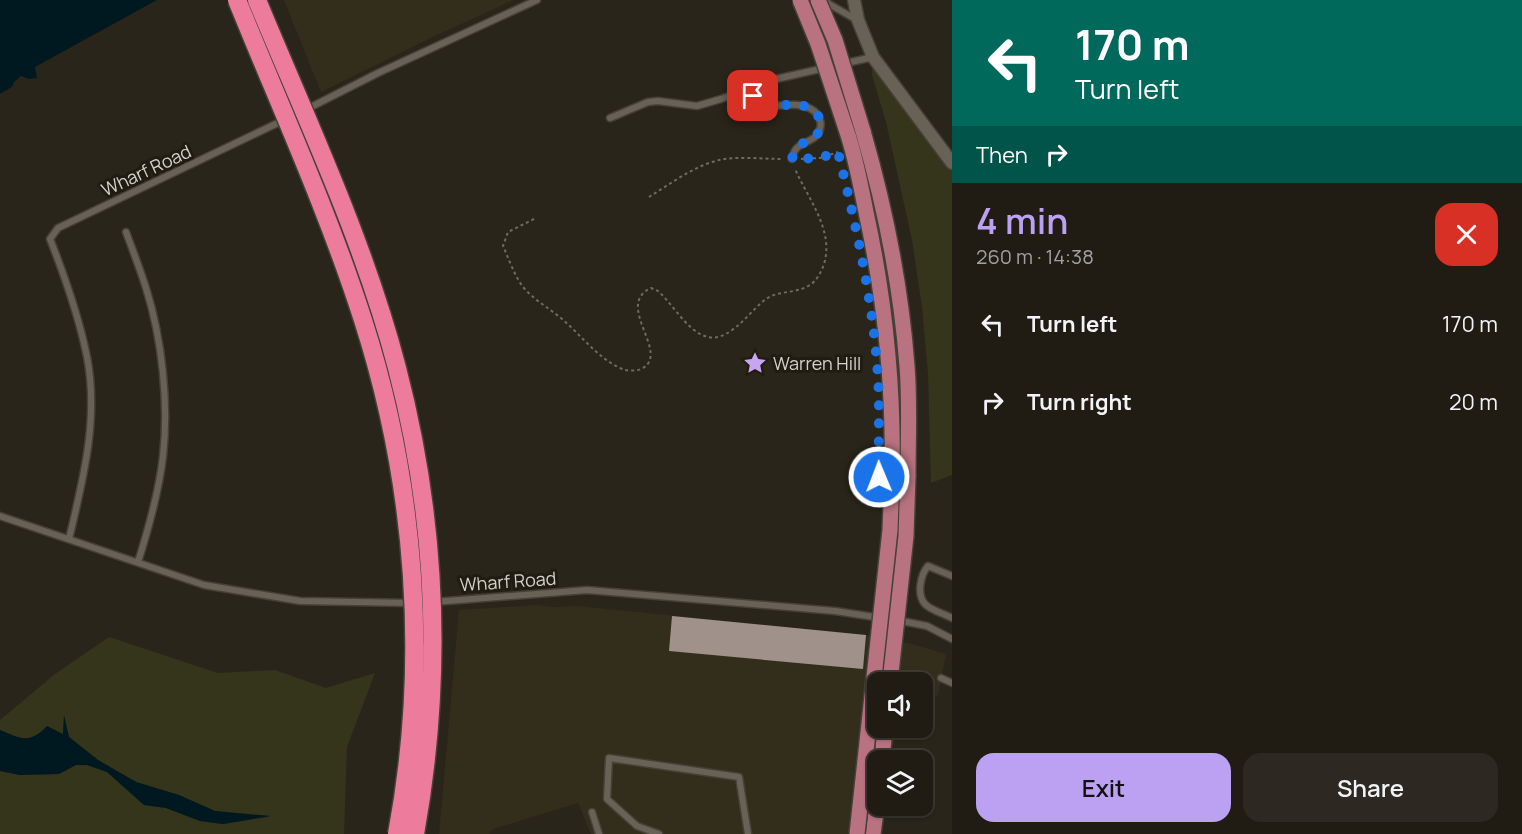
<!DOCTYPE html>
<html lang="en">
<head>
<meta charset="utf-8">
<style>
	:root { --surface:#201c14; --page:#2d2922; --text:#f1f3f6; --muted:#a2a1a0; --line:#3d3a34; --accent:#bca0f2 }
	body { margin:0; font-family:Manrope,sans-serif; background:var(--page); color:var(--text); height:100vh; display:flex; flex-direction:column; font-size:22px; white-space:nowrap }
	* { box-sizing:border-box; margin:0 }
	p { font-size:20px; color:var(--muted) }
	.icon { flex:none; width:33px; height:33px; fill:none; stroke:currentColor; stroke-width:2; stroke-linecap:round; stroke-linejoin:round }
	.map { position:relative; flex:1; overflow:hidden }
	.side { display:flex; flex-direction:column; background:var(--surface); width:570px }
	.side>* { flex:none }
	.top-card { background:#00695c; color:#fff; overflow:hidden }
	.fabs { position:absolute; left:867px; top:672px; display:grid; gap:12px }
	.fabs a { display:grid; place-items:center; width:66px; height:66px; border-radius:12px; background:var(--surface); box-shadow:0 2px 4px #0004,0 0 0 2px var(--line); font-size:30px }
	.pin { position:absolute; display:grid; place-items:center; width:51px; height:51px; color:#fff; margin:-26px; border-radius:12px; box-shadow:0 3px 9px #0006 }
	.me { position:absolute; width:66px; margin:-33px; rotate:359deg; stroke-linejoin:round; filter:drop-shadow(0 0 4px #0008) }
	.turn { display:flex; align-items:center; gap:21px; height:126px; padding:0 24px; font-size:27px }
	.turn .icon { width:78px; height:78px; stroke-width:2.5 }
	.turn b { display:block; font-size:42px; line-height:51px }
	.then { display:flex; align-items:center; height:57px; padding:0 24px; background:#0003; gap:12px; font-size:22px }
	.round { display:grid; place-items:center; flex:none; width:63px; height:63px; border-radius:18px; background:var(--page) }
	.headline { display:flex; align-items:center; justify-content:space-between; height:102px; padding:0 24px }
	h1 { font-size:36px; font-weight:600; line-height:45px; color:var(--accent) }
	.primary-button { display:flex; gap:12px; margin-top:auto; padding:12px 24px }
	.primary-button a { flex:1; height:69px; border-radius:18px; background:var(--accent); color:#111; font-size:24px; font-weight:600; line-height:69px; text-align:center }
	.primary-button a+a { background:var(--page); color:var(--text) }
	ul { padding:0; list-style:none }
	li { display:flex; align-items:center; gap:18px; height:78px; padding:0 24px }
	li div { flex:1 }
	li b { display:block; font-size:22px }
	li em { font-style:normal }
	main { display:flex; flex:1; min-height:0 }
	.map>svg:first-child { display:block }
	.industrial { fill:#332d1b }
	.green { fill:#34351b }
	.water { fill:#001920 }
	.building { fill:#a0928a }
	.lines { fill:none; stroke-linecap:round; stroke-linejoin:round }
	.service-casing { stroke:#454138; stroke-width:9 }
	.minor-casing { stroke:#454138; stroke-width:15 }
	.primary-casing { stroke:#454138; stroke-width:18 }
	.path { stroke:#6f6b62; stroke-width:2; stroke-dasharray:3 3; stroke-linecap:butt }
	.service { stroke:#686256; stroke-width:6 }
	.minor { stroke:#686256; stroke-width:12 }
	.primary { stroke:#b87280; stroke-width:15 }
	.primary-bridge-casing { stroke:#454138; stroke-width:18; stroke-linecap:butt }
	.motorway-bridge-casing { stroke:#454138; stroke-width:21; stroke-linecap:butt }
	.primary-bridge { stroke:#b87280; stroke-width:15 }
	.motorway-bridge { stroke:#ed7c9c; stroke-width:18 }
	.route { stroke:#1a73e8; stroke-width:10; stroke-dasharray:0 18 }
	.labels { text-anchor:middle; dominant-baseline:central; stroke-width:6; stroke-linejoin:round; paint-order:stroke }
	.street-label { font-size:18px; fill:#d4d1ca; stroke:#211c11 }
	.poi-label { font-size:18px; fill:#d4d1ca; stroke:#211c11; text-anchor:start }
</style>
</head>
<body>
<main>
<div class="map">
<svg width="952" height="834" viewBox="0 0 952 834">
	<rect width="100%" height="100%" fill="#2a251a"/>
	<path class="industrial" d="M284,0H514L437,35L321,92Z
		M536,605L553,607L577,606L866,635L912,644L946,654L938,696L923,694L922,682H878V728H901L886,760H878L877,780L854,834H591L578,803L493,829L489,834H439L459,610Z"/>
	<path class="green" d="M873,57L952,163V475L931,483L928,374L922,307L912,240L886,122L872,75Z
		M109,637L218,673L275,670L326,688L375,673L347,747L344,834H0V771L20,775L59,774L76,765H87L107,772L144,805L166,808L200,821L223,824L268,817L215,811L179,795L136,782L98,760L69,737L64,718L63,734L21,739L0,730V720L55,674Z"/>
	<path class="water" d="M0,0H157L35,67L37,78L29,79L21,76L14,82L12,87L0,94Z
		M64,715L69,737L98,760L136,782L179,795L215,811L271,816L223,824L200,821L166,808L144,805L107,772L87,765H76L59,774L20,775L0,771V730C21,739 30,744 47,726L63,734Z"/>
	<path class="building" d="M672,616L866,635L863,669L669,651Z"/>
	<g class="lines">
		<g class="service-casing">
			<path id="service" d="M825,0L829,4L857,20
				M751,88C760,120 790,96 811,109C822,115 824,128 815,137C810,141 803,143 798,147C794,150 793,154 792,159
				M307,109L378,73L537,0
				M610,118L648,102L658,101L697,106L721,99L776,79L873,57
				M126,232C133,251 140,269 146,288C162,339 169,403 163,456C159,492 149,527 138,562
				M0,516L204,585L300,601L411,603
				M69,539C83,480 99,418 87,357C79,317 65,277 50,239L58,228L284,120
				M952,576L928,566C921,574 916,594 925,604C930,610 945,614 952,618
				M434,602L587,590L835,611L881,618
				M897,620L927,626L952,639
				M941,678L952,683
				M592,812L599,834
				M659,834L637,826L607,799L609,758L739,777L748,834"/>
		</g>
		<g class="minor-casing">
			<path id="minor" d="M854,0L858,20L873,57L952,163"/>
		</g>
		<g class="primary-casing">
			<path id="primary" d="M863,131C885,207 901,287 907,366C910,402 908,440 908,476
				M848,135C856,160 861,186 866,212C885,299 894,387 892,477
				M882,760L885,728
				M873,834L878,797"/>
		</g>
		<path class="path" d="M801,159L820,158L838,152
			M649,197C670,184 694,166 719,160C739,156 762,159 783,159
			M534,219L508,232L503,246C509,259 514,275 523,287C534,300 549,308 562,319C582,336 600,361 625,370C631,371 638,371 643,368C670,352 614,305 651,288L658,291C680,311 699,355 732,330C745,321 754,308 766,299C779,290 796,294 810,285C816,281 820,274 823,267C836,232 808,199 795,169"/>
		<use href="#service" class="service"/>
		<use href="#minor" class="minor"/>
		<use href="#primary" class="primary"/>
		<g class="primary-bridge-casing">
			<path id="primary-bridge" d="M800,0L818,44L848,135
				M818,0L835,40L863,131
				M890,682L906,536L908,476
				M857,834L890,530L892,477"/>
		</g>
		<g class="motorway-bridge-casing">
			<path id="motorway-bridge" d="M237,0C280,106 328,211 363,320C416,485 429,663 397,834
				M257,0C307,121 364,241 397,368C437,521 443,679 415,834"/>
		</g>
		<use href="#primary-bridge" class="primary-bridge"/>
		<use href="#motorway-bridge" class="motorway-bridge"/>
	</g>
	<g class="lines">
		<path class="route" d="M753,96C770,116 790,97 811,109C821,115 824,127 815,137C811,141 803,142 799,146C795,150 793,154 792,159L820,158L838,152C856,226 873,300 878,377C880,410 878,444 879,477"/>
	</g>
	<defs>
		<g id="sight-bare" transform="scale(1.8)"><path d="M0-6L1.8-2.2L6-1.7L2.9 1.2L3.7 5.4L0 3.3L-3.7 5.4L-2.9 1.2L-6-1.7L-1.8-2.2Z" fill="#c6a6f0" stroke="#211c11" stroke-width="2.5" paint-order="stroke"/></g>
	</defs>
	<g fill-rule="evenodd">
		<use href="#sight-bare" x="755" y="363"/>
	</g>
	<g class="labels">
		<g class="street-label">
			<text transform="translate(146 170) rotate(-25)">Wharf Road</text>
			<text transform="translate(508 581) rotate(-4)">Wharf Road</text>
		</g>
		<g class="poi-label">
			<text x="773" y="363">Warren Hill</text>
		</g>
	</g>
</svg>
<div class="fabs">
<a><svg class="icon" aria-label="sound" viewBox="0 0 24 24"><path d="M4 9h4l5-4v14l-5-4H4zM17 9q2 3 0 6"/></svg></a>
<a><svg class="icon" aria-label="layers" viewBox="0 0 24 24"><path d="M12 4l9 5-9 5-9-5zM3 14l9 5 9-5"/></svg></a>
</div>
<div class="pin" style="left:753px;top:96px;background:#d93025"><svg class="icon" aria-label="arrive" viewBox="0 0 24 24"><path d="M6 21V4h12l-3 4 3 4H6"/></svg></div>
<svg class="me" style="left:879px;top:477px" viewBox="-20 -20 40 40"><circle r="17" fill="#1a73e8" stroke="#fff" stroke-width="3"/><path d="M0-11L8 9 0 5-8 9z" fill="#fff"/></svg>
</div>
<section class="side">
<div class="top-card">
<div class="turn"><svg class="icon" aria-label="left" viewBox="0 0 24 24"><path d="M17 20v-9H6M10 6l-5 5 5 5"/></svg><div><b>170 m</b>Turn left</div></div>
<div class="then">Then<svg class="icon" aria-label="right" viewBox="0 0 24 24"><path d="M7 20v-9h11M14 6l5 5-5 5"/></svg></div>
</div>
<div class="headline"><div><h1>4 min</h1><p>260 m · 14:38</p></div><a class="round" style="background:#d93025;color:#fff"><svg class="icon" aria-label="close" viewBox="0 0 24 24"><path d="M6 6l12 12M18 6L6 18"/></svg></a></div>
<ul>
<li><svg class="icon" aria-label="left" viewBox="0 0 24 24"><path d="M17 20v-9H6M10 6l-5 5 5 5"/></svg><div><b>Turn left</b></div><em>170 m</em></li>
<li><svg class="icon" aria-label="right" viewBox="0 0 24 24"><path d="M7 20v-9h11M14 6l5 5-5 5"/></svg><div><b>Turn right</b></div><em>20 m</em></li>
</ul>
<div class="primary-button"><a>Exit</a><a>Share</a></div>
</section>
</main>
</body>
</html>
